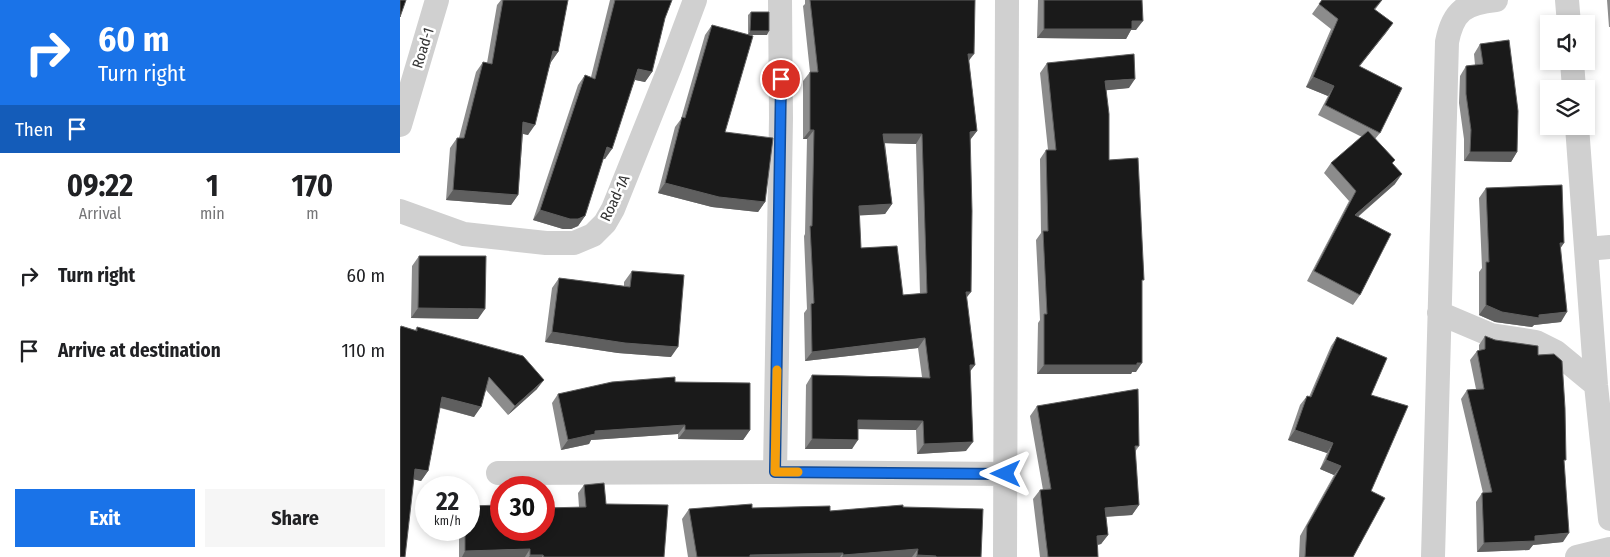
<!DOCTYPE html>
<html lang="en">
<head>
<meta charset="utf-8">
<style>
	:root { --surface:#fff; --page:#f6f6f6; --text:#202124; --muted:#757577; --accent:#1a73e8 }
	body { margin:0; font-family:"Fira Sans Condensed",sans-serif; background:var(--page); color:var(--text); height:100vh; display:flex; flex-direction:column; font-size:19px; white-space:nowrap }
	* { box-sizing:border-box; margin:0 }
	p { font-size:16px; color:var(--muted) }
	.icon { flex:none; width:28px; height:28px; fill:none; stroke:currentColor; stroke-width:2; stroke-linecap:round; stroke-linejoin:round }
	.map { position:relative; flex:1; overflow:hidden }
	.details { display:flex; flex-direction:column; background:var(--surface); width:400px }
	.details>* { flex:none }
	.hud { background:#1a73e8; color:#fff; overflow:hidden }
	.tools { position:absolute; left:1140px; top:15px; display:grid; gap:10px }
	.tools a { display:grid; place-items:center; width:55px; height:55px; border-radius:0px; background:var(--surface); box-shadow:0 2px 8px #0003; font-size:25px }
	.speed { position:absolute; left:15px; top:476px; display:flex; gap:10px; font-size:25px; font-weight:700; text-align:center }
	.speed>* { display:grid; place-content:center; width:65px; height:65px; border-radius:50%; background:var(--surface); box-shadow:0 2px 8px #0003; line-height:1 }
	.speed small { font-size:12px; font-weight:400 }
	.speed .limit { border:8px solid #d22; background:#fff; color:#111 }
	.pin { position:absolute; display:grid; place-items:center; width:42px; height:42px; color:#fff; margin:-21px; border:2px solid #fff; border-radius:50%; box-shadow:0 1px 5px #0007 }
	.me { position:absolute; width:55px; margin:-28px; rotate:270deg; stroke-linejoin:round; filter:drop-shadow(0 0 4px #0008) }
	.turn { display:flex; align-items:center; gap:18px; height:105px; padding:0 15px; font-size:22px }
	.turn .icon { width:65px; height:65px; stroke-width:2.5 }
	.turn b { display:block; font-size:35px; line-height:42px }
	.then { display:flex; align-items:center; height:48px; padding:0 15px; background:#0003; gap:10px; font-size:19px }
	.eta { display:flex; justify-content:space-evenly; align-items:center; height:85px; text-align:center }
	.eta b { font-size:30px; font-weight:700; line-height:35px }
	.primary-button { display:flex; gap:10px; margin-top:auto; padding:10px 15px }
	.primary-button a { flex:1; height:58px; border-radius:0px; background:var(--accent); color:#fff; font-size:20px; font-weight:700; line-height:58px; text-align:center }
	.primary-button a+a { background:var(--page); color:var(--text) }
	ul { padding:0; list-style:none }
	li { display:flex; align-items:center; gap:15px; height:75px; padding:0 15px }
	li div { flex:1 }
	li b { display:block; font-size:19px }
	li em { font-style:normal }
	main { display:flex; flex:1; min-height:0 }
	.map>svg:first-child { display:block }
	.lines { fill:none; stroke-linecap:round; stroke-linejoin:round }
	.minor { stroke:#d0d0d0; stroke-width:24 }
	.wall { fill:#8c8c8c; fill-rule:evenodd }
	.shaded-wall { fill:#5f5f5f }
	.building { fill:#1a1a1a; stroke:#5f5f5f; fill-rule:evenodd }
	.route-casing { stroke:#114b97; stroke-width:12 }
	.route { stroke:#1a73e8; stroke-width:9 }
	.slow { stroke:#f59e0b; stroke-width:9 }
	.labels { text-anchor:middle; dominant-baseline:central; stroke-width:5; stroke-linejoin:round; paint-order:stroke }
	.street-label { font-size:15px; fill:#333; stroke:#fff }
</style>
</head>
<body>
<main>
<section class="details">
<div class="hud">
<div class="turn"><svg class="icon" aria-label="right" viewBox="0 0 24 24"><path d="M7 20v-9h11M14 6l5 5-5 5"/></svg><div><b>60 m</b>Turn right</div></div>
<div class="then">Then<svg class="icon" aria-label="arrive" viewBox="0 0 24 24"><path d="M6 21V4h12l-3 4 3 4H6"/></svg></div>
</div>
<div class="eta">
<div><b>09:22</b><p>Arrival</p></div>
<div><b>1</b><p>min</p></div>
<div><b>170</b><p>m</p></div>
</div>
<ul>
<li><svg class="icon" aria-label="right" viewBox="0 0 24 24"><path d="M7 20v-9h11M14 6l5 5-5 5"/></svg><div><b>Turn right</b></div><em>60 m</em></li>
<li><svg class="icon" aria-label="arrive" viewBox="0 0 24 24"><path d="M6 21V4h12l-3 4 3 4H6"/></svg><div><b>Arrive at destination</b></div><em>110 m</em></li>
</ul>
<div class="primary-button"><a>Exit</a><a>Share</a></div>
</section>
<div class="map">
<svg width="1210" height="557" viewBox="0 0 1210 557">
	<rect width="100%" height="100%" fill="#fff"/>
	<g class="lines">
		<path class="minor" d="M1167,0L1169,24
			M1172,61L1174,89
			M0,125L37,0
			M1177,126L1196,385L1210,519
			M0,211L64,234L146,243H174L193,235L205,223L213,209L270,67L295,0
			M1186,249L1210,247
			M1039,313L1091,335L1136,342L1156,352L1196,385
			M375,472L381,118L380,0
			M98,473L375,472L606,474
			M605,557L607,0
			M1033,557L1047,42C1053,11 1065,3 1096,0
			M1177,557L1210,549"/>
	</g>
	<path class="wall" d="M101,0H168L158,52L151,62L128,135L123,134L118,195L111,205L46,200L50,148L57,138H59L76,72L83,62L87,63L97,5Z
		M210,0H272L265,18L252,72L245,82L235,80L205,159H203L185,216L178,226L171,229H163L133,220L178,85L185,75L191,77Z
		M405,0H575L569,62L577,131L570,140L566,298L575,365L570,371L566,451L517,454L516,430L458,429L452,449H405L406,385L412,375L522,377L518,348L405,361L404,313L407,309L404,236L405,234L407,139H403V81L410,72L403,6L405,4ZM485,143L516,144L520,294L503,295L461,248L459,215L485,214L492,204Z
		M638,0H742L736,30H731L726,39L637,38Z
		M922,0H982L975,10L993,23L960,66L980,133L975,139L995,160L992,164L995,184L958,217L960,295L953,305L907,281L949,201L924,173L931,163L962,137L918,115L928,96L906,87L931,29L912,14Z
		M1207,0H1210V27H1209Z
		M351,12L367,35H348V15Z
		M312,25L325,132L365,202L358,212L312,207L258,193L275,127L281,119L305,35Z
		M1080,44L1117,152L1111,162L1064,161V139L1059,103L1060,76L1066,66L1075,65L1074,54Z
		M647,63L729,88L706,90L709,160L742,284L736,372H732L731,374H637L638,323L640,320L636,240L641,233L640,159L646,150H648L640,73Z
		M1086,188L1160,248L1161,322L1134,325L1132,327L1095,322L1079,315V272L1082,268L1079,198Z
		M19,256L78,319L11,318L12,266Z
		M232,271L271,357L218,353L145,342L152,288L159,278L224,286V282Z
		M1,326L15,330L17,327L137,389L108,415L86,390L74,417L40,408L28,471L21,481L14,479L0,557V328Z
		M1085,336L1138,355L1164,462L1163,542L1133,545L1129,550L1077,552L1076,502L1082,493H1083L1061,399L1067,390L1076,389L1070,360L1077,351H1079V345Z
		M937,337L971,395V491L953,557H899L900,536L934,475L920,469L927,453L888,440L900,405L907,396L909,397L931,346Z
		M275,382L350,430L343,440L278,439V434L191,440L189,444L161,450L152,403L158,394Z
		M637,406L739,446L735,452L739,505L732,515L706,517L708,535L701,544L698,545V557H640L633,499L640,490H643L630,416Z
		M184,485L264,557H59V530H101L179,507L178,493Z
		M503,507L581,557H288L282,519L289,509L352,508L430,511Z"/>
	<path class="shaded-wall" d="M732,21H743L736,30H731L726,39L637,38L644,29Z
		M993,23L986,33L952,75L959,66Z
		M350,31H369L367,35H348Z
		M153,51L158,52L151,62L146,61Z
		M568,54H574L567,63Z
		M238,69L252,72L245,82L231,79Z
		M913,77L934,86L928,96L906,87Z
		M735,79L729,88L699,91L705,81Z
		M123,122L135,125L128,135L116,132Z
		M410,130H414L407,139H403Z
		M577,131L570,140V132Z
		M483,134H522L516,144L477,143Z
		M207,147L212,149L205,159L200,157Z
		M1070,152H1117L1111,162L1064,161Z
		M1002,174L995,184L948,225L955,215Z
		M265,183L365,202L358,212L312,207L258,193Z
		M53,190L118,195L111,205L46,200Z
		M492,204L485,214L452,216L459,206Z
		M140,210L185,216L178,226L171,229H163L133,220Z
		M1160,243H1164L1158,252Z
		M566,292H571L564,301Z
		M1086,305L1139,315L1167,312L1161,322L1134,325L1132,327L1095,322L1079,315Z
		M18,308L85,309L78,319L11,318Z
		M152,332L278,347L271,357L218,353L145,342Z
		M525,338L518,348L405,361L412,352Z
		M742,363L736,372H732L731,374H637L644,365Z
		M570,365H575L568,374Z
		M144,380L137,389L108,415L115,406Z
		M42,397L81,407L74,417L35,406Z
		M458,420L523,421L516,430L452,429Z
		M285,425L278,434L191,440L189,444L161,450L168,440L195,431Z
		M285,430H350L343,440L278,439Z
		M895,430L933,443L927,453L888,440Z
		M412,439L458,440L452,449H405Z
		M573,442L566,451L517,454L524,444Z
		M926,460L941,466L934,475L920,469Z
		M15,469L28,471L21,481L8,478Z
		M739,505L732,515L698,517L705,508Z
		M1169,533L1163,542L1133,545L1129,550L1077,552L1084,543L1135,536Z
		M708,535L701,544L690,546L697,536Z
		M130,549L125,557H62L65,551Z
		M518,549L512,557H442L443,555Z
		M443,553L440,557H349L350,555Z
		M130,555H143L142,557H129Z
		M517,555L536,556V557H516Z"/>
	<path class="building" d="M0,0H6L0,17Z
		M103,0H168L158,52L153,51L135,125L123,122L118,195L53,190L57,138H64L83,62L92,64Z
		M215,0H272L265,18L252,72L238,69L212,149L207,147L185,216L178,219H170L140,210L185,75L195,79Z
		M410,0H575L574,54H568L577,131L570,132L572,211L571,292H566L575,365H570L573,442L524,444L523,421L458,420V440L412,439V375L530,378L525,338L412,352L411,304L414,303L410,226H412L414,130H410V72H418ZM483,134H522L527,293L503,295L497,246L461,248L459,206L492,204Z
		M644,0H742L743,21H732V29H644Z
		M922,0H982L974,9L993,23L959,66L1002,88L980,133L925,105L934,86L913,77L938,19L919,4Z
		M351,12H369V31H350Z
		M312,25L353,36L325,132L373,138L365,202L319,197L265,183L282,117L285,118Z
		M1109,40L1118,111L1117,152H1070L1071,130L1066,94V66L1083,64L1080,44Z
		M734,54L735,79L705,81L709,114V160L738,158L744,280H742V363H737V365H644V314H647L643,231H648L646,150H656L647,63Z
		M968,131L995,160L992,163L1002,174L955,215L991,234L960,295L914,271L956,191L931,163Z
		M1162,185L1164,243H1160L1167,312L1139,315V318L1102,312L1086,305V262H1089L1086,188Z
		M19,256H86L85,309L18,308Z
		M232,271L284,275L278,347L225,343L152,332L159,278L230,287Z
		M1,326L17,331V327L123,356L144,380L115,406L89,377L81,407L42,397L28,471L15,469L5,557H0V329Z
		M1085,336L1095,340L1138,346V355L1154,354L1162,361L1165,408L1166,460H1164L1169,533L1135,536V541L1084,543L1082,493L1092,492L1067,390L1084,389L1077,351L1085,349Z
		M937,337L987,358L971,395L1008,406L971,491L985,498L953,557H905L907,526L941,466L926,460L933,443L895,430L907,396L911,397Z
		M275,377V382L350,383V430H285V425L195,431V434L168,440L158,394L212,382Z
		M738,389L739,446H735L739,505L705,508L708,535L697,536L698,557H648L640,490L651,489L637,406Z
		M204,483L206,504L268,505L264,557H144L143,555H130V549L65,551V530H69V506L101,505V530H144V508L186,507L184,485Z
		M352,504V508L430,506V511L503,505V507L583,509L581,557H536V556L517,555L518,549L443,555V553L350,555V557H297L289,509Z"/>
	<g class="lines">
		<g class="route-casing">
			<path id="route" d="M381,79L375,472L606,474"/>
		</g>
		<use href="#route" class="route"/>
		<path class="slow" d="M377,370L375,472H398"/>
	</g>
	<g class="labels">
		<g class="street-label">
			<text transform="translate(23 48) rotate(-73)">Road-1</text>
			<text transform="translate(215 198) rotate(-65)">Road-1A</text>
		</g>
	</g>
</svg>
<div class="tools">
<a><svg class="icon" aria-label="sound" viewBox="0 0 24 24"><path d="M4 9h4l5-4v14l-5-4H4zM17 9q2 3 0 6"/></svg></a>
<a><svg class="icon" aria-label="layers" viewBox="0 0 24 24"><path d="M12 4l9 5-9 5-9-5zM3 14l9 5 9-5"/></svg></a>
</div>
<div class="speed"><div>22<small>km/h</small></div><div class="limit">30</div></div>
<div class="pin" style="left:381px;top:79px;background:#d93025"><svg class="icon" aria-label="arrive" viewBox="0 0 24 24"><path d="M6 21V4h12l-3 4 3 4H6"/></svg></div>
<svg class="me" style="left:606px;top:474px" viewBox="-20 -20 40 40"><path d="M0-17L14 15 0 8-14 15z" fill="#1a73e8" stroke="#fff" stroke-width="4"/></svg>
</div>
</main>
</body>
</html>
